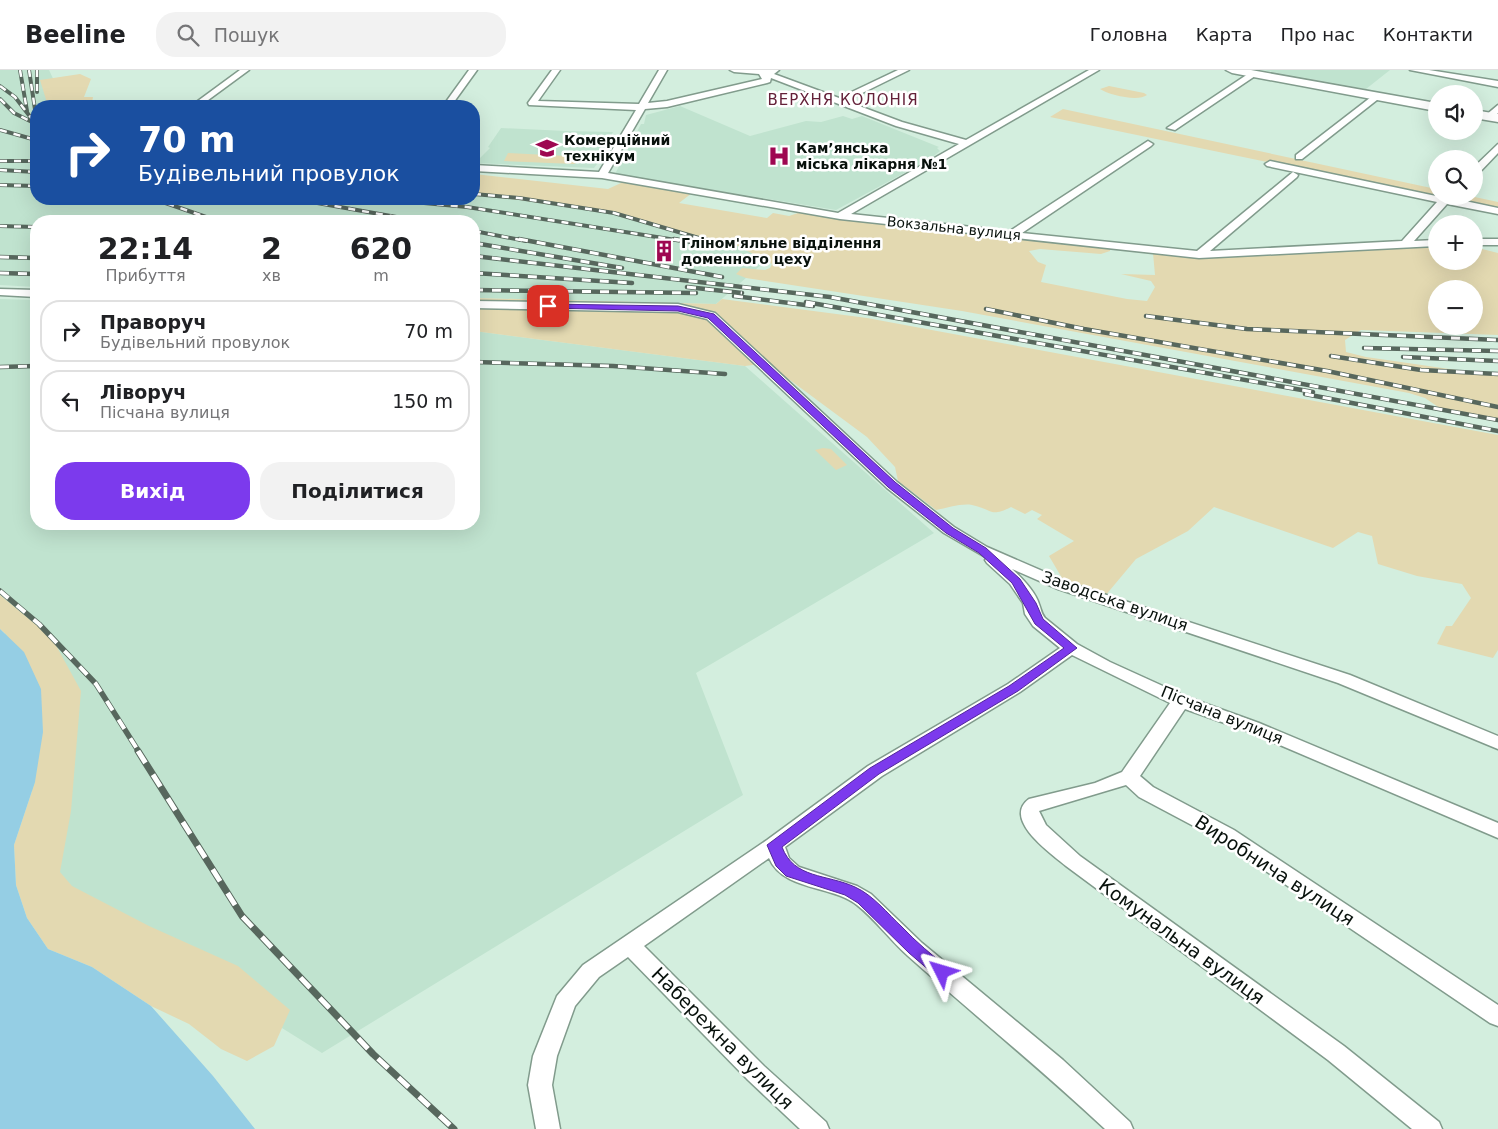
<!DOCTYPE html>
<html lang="uk">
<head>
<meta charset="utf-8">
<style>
	:root { --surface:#fff; --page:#f2f2f2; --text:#202124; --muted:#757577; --line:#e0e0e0; --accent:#7c3aed }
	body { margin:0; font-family:"DejaVu Sans",sans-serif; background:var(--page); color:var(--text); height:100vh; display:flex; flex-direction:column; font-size:19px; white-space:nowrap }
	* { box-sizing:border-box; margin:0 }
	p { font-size:16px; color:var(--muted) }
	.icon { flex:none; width:28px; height:28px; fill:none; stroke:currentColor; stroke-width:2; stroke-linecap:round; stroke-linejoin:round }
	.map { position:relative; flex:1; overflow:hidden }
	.details { position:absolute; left:30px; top:145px; width:450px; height:315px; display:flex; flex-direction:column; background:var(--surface); border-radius:20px; box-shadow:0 5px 20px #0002 }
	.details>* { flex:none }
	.hud { position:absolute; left:30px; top:30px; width:450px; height:105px; border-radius:20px; box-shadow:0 5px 20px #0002; background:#1a4fa0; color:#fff; overflow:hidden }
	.fabs { position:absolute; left:1428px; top:15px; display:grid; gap:10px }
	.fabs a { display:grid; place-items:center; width:55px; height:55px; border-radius:50%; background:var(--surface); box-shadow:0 5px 20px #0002; font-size:25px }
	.pin { position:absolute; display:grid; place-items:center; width:42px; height:42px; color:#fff; margin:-21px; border-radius:10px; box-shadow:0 2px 8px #0006 }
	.me { position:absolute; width:55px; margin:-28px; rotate:310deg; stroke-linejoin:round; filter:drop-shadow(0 0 4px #0008) }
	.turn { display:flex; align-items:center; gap:18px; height:105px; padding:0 25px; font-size:22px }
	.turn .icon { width:65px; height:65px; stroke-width:2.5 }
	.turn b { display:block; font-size:35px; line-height:42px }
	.eta { display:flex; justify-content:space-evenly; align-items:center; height:85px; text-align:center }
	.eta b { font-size:30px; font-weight:600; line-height:35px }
	.button { display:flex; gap:10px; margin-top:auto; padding:10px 25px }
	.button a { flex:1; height:58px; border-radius:20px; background:var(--accent); color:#fff; font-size:20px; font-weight:600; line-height:58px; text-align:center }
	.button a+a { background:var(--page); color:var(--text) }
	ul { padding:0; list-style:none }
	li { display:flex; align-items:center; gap:15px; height:62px; margin:0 10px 8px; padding:0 15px; border:2px solid var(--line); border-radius:20px }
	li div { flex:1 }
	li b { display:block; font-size:19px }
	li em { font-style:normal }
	header { display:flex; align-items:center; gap:30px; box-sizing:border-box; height:70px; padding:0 25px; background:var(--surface); border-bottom:1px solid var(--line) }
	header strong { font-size:24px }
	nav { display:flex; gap:28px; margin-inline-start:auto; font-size:18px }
	.search { width:350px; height:45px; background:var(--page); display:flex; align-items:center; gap:12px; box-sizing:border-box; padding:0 18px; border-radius:20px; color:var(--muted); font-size:19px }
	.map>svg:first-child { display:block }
	.built { fill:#c0e3cf }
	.green { fill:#e3d9b1; fill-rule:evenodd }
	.water { fill:#95cee4 }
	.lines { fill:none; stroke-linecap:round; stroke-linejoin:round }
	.minor-casing { stroke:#819b8c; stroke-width:3 }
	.secondary-casing { stroke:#819b8c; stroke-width:3 }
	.minor { fill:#fff; fill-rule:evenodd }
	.secondary { fill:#fff; fill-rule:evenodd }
	.rail-far3-casing { stroke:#57675d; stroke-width:4 }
	.rail-far2-casing { stroke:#57675d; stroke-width:4.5 }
	.rail-far1-casing { stroke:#57675d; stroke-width:5.5 }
	.rail-casing { stroke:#57675d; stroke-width:7 }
	.rail-far3 { stroke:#fff; stroke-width:2.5; stroke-dasharray:7; stroke-linecap:butt }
	.rail-far2 { stroke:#fff; stroke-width:3; stroke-dasharray:9; stroke-linecap:butt }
	.rail-far1 { stroke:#fff; stroke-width:4; stroke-dasharray:11; stroke-linecap:butt }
	.rail { stroke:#fff; stroke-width:5; stroke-dasharray:14; stroke-linecap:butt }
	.route { fill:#7c3aed; stroke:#51269a }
	.labels { text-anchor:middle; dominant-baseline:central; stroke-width:5; stroke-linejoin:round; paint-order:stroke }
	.far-poi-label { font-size:14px; font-weight:bold; fill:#08110c; stroke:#fff; text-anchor:start }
	.far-street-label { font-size:14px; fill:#08110c; stroke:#fff }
	.far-neighbourhood-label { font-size:15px; letter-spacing:1px; fill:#642139; stroke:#fff }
	.street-label { font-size:16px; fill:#08110c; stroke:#fff }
	.near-street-label { font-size:19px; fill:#08110c; stroke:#fff }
</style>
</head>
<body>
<header>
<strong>Beeline</strong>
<div class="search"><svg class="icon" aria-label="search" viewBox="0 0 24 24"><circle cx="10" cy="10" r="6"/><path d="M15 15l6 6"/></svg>Пошук</div>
<nav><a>Головна</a><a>Карта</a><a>Про нас</a><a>Контакти</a></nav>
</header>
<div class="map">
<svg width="1498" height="1059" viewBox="0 0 1498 1059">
	<rect width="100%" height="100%" fill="#d3eede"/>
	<path class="built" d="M0,0H49L66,36H36V129H474V108L786,173L716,234L474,228V151H36V217L0,215Z
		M1262,0H1390L1366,19Z
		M680,36L750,66L806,51L821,52L843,46L852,49L862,46L939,77L937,78L940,81L930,89L836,140L615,104L641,54H644L646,45Z
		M501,58L566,61L613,62L604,78H607L600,85H604L594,98L475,93L490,78L488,77Z
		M0,229L36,230V454H474V261L745,296L934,463L696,603L743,725L322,983L48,812L0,536Z"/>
	<path class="green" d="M80,4L91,9L84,27H93L92,33L98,36H48L40,10Z
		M1109,16L1144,23L1147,25C1138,32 1109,25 1100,19Z
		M1063,39L1436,119V126H1470L1498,132V140L1050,47Z
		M508,83L587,87L574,94L504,91Z
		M474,104L608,119L621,113L632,112L692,123L679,133L767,148L773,143L789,146L798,143L1110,178V181L1101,184L1040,179L1029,181L1038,192L1046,195L1041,212L1127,229L1147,231L1155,217L1151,211L1121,204L1155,205L1153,183L1207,186L1436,177V191H1474V177L1498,183V265L1361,260L1345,270L1346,282L1366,287L1498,306V352L1444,341L1425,328L1409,323L962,241L746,208L736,204L742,198L765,200L770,198L772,194L738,176L612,144L520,130L474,125ZM1436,219H1474V256H1436Z
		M474,228L716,234L722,229L867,248L1498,365V580L1493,588L1437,574L1446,556H1452L1471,528L1462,514L1417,506L1378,494L1372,466L1358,462L1333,478L1214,437L1188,461L1136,489L1105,526L1062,508L1049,486L1074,471L1037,449L1042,445L1032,440L1025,444L1011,437C990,448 992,439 972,435C962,433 947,438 936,440L898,411L895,397L867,367L767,293L745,296L474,261Z
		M823,378L831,379L847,395L836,400L815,380Z
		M0,525L52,568L81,621L71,741L60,802L72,816L149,856L238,896L290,940L274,976L247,991L221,979L189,954L151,936L92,897L48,879L27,848L16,815L14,775L35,712L7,565L0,559Z"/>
	<path class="water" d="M0,559L24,582L41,619L43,662L35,712L14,775L16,815L27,848L48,879L92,897L151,936L213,1006L255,1059H0Z"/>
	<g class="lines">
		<g class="minor-casing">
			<path id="minor" d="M240,0H249L200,36H191Z
				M469,0H477L451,36H443Z
				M552,0H560L538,31L639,34L659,0H667L648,33L667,31L762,9L759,4L734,2L730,0H779L774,4L839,28L898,0H909L846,31L902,52L966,70L1089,0H1099L851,144L1010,161L1148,71L1153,74L1151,76L1022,163L1197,181L1293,102L1298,105L1297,107L1210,181L1402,171L1437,132L1267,96L1265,94L1270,91L1436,126H1453L1451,128L1498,138V144L1447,134L1414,171L1436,170V176L1199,188L840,149L602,108L474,101V95L599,102L636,40L529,35L528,33ZM771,8L896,56L959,74L838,143L608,103L645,39L667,37L767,13L770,12Z
				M1410,0H1429L1498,11V17Z
				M1251,2L1258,4L1175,60L1167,58Z
				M1375,24L1382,26L1302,89H1296V85Z
				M1498,35V43L1492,49H1486V45Z
				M1498,74V83L1477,105L1474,106V97Z
				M1474,169H1498V175H1474Z
				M0,219L36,220V227L0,225Z
				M474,231L678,234L715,243L897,412L954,457L987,477L1070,513L1350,605L1498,666V679L1338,613L1058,519L1012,499C1022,508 1035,521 1039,534C1041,539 1041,543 1045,548L1077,574L1110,592L1187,627L1259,653L1498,753V768L1247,661L1185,639L1140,706L1153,717L1234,760L1498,935V956L1490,953L1220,770L1139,727L1126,715L1039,741L1046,755L1080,786L1344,976L1439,1052L1442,1059H1412L1328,990L1066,796C1050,783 1002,749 1029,729L1095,713L1122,702L1170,633L1072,585L1020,622L882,706L785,777L789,788L799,797L857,816L871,824L922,873L1063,990L1130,1052L1133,1059H1105C1041,999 973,944 908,886C890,870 876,850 857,835C832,815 783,821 769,788L644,876L764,996L826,1052L829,1059H800L748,1010L628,887L599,907L575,936L557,986L552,1015L560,1059H536L528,1015L533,986L557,926L583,895L767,770L868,696L1008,614L1060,578L1033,556L1025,544L1023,533L1010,514L987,493L985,490L987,488L944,463L887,418L707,249L678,242L474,238Z"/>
		</g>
		<g class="secondary-casing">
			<path id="secondary" d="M1226,0H1251L1436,33V41L1232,3Z
				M1474,40L1498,44V52L1474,48Z"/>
		</g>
		<use href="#minor" class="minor"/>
		<use href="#secondary" class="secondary"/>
		<g class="rail-far3-casing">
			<path id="rail-far3" d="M20,0L27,41
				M29,0L36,46
				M37,0V22
				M0,16L15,27L35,53
				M0,29L14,43L34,53
				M0,60L36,70
				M0,91H36
				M0,100L36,102
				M0,115L36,116
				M474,124L519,128L614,143L709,171
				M154,129L206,147L227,151
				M279,129L306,131L419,151
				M381,129L467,137L682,171
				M0,156L36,157
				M474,161L526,171"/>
		</g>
		<g class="rail-far2-casing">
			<path id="rail-far2" d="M519,169L722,207
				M674,169L717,176
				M704,169L734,178
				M474,173L622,198
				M474,186L830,227L1498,350
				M0,187L36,188
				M0,203L36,204
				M474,203L632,213
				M687,217L742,223
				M474,220L696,223
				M734,226L813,236
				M806,232L1313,322
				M986,239L1084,259L1327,301L1498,337
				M1146,246L1247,259L1498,270
				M1364,278L1498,281
				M1331,286L1421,300L1498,304
				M1403,287L1498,291
				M474,292L613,296L725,304
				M0,297L36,296
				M1305,324L1498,361"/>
		</g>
		<g class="rail-far1-casing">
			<path id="rail-far1" d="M0,521L39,554L96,614L139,682"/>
		</g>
		<g class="rail-casing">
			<path id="rail" d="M138,681L242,846L373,984L454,1059"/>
		</g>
		<use href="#rail-far3" class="rail-far3"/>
		<use href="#rail-far2" class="rail-far2"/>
		<use href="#rail-far1" class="rail-far1"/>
		<use href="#rail" class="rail"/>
	</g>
	<path class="route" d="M545,234L678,236L714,244L895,412L953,458L986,478L1020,509L1036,533L1043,549L1077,578L1018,621L879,704L782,777C794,809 827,804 855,817C873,825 888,844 902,857C916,872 932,885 948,898L950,902L948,907L942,908L937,907L909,883L858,833L845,825L786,806L776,796L767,775L870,698L1009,616L1064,578L1035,554L1012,513L979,483L946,463L888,417L708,248L678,241L548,238L544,236Z"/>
	<defs>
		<g id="university-bare" transform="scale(1.725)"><path d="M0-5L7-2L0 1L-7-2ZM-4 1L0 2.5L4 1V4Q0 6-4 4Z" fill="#9e0751" stroke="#fff" stroke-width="2.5" paint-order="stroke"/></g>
		<g id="hospital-bare" transform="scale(1.725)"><path d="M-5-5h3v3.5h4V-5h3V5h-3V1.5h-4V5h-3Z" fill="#9e0751" stroke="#fff" stroke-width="2.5" paint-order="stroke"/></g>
		<g id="building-bare" transform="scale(1.725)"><path d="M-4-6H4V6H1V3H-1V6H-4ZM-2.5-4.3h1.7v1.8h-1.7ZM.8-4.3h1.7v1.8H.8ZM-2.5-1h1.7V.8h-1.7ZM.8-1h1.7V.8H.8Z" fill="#9e0751" stroke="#fff" stroke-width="2.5" paint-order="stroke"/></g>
	</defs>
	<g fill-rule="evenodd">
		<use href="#university-bare" x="547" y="78"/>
		<use href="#hospital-bare" x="779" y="86"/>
		<use href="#building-bare" x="664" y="181"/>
	</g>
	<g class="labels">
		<g class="far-poi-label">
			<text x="564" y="70">Комерційний<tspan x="564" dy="16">технікум</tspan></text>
			<text x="796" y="78">Кам’янська<tspan x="796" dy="16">міська лікарня №1</tspan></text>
			<text x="681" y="173">Гліном'яльне відділення<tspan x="681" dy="16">доменного цеху</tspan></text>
		</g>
		<g class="far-street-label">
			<text transform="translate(954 158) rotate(6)">Вокзальна вулиця</text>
		</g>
		<g class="far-neighbourhood-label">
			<text x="843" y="30">ВЕРХНЯ КОЛОНІЯ</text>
		</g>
		<g class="street-label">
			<text transform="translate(1115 531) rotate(19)">Заводська вулиця</text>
			<text transform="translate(1222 645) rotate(22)">Пісчана вулиця</text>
		</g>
		<g class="near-street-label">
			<text transform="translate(1275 800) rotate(33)">Виробнича вулиця</text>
			<text transform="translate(1182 871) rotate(36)">Комунальна вулиця</text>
			<text transform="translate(723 968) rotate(45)">Набережна вулиця</text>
		</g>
	</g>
</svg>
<div class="fabs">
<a><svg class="icon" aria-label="sound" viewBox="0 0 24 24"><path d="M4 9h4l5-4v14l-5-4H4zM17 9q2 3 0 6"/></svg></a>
<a><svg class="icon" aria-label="search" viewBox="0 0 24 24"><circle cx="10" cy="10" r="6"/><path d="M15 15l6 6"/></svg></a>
<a>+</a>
<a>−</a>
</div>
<div class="pin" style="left:548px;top:236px;background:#d93025"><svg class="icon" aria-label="arrive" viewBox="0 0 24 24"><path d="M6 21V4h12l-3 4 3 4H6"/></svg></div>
<svg class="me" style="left:942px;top:902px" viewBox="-20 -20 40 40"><path d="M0-17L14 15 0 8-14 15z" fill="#7c3aed" stroke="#fff" stroke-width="4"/></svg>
<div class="hud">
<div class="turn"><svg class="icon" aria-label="right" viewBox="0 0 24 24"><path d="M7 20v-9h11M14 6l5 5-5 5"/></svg><div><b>70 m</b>Будівельний провулок</div></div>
</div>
<section class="details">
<div class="eta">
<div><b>22:14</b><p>Прибуття</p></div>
<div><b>2</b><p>хв</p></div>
<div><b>620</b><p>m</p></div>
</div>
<ul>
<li><svg class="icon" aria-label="right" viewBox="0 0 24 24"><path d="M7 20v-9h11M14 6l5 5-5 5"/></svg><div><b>Праворуч</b><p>Будівельний провулок</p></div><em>70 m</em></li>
<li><svg class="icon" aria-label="left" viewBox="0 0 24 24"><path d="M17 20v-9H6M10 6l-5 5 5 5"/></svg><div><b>Ліворуч</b><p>Пісчана вулиця</p></div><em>150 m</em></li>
</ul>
<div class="button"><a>Вихід</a><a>Поділитися</a></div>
</section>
</div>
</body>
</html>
